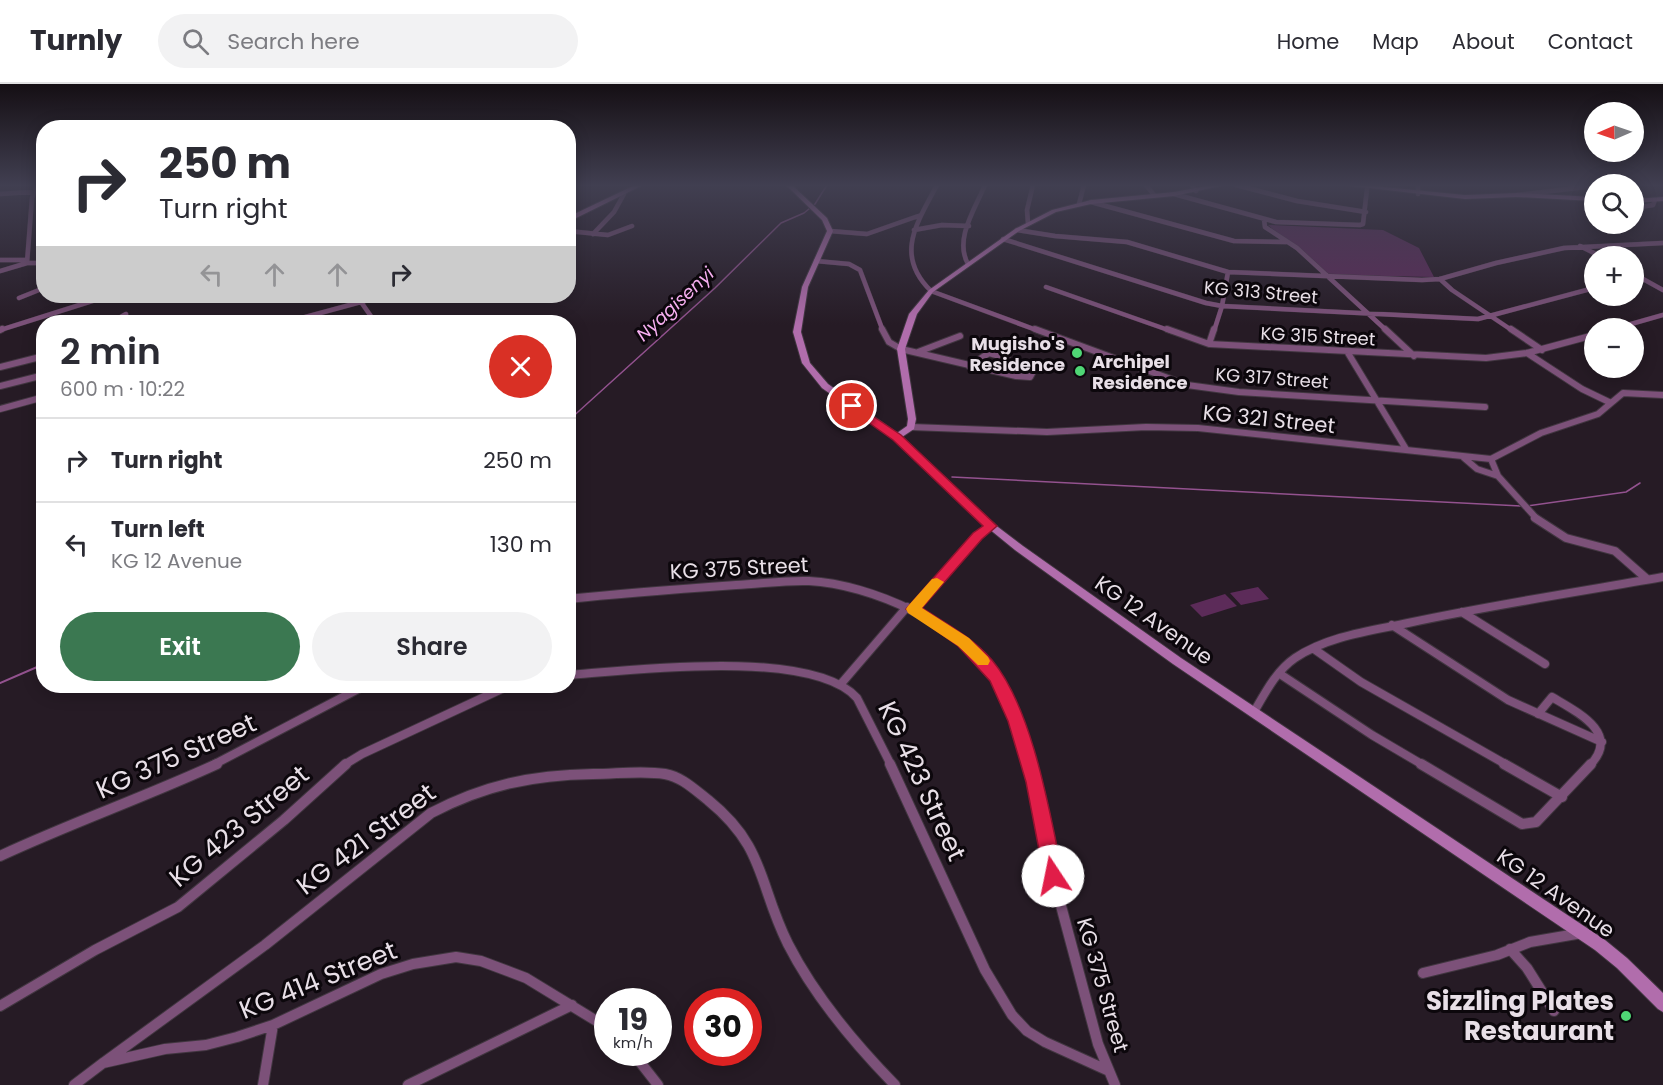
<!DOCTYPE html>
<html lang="en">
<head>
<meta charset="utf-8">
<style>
	:root { --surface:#fff; --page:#f2f2f3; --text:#2b2b33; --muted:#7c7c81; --line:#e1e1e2; --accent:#3b7851 }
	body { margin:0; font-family:Poppins,sans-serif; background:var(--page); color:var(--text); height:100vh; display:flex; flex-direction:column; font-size:22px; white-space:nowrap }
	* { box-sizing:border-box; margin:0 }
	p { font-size:20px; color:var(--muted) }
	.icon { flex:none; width:33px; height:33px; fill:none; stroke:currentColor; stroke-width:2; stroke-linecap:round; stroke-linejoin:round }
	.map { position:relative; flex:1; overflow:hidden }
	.panel { position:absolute; left:36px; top:231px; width:540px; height:378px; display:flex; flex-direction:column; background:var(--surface); border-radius:24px; box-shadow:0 3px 15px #0003 }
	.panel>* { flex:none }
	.hud { position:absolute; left:36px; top:36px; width:540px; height:183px; border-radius:24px; box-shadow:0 3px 15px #0003; background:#fff; color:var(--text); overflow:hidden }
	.needle { width:39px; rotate:268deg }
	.tools { position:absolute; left:1584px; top:18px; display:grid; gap:12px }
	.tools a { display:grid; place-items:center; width:60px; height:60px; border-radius:50%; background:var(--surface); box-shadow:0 3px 15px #0003; font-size:30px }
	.speed { position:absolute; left:594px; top:904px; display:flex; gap:12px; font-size:30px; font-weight:700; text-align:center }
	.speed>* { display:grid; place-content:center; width:78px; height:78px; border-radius:50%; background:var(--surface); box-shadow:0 3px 15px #0003; line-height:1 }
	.speed small { font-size:15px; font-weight:400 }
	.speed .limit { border:9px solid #d22; background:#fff; color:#111 }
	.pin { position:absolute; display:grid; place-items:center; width:51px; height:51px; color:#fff; margin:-26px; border:3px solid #fff; border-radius:50%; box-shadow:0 2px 6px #0007 }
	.me { position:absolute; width:66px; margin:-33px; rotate:349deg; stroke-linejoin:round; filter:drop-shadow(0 0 4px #0008) }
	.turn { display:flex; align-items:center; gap:21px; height:126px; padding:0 24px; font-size:27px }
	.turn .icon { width:78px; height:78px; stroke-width:2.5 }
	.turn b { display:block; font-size:42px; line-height:51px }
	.lanes { display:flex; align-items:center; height:57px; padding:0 24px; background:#0003; justify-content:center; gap:30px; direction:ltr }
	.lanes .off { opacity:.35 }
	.round { display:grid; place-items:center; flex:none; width:63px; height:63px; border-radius:32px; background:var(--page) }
	.head { display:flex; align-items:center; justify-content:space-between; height:102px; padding:0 24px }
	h1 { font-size:36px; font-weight:600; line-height:45px }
	.cta { display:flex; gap:12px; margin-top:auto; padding:12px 24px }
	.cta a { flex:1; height:69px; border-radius:36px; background:var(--accent); color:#fff; font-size:24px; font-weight:600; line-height:69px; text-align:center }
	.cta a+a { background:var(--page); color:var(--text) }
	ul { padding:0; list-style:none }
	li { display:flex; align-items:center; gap:18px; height:84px; padding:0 24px; border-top:2px solid var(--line) }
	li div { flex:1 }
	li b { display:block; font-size:22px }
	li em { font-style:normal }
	header { display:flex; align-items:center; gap:36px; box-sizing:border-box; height:84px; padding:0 30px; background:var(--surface); border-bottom:2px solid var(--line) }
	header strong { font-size:28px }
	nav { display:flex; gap:33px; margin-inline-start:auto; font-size:21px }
	.search { width:420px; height:54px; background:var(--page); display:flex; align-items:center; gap:15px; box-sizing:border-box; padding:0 21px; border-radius:33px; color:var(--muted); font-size:22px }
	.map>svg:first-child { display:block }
	.green { fill:#5c2b59 }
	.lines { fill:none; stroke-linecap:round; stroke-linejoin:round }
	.stream-far1 { stroke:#93528f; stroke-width:1.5 }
	.stream { stroke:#93528f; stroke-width:2 }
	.street-far3-casing { stroke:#413640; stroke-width:5 }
	.street-far2-casing { stroke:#413640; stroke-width:8 }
	.street-far1-casing { stroke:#413640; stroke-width:10 }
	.street-casing { stroke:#413640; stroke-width:12 }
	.secondary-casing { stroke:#413640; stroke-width:2 }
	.street-far3 { stroke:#7c5179; stroke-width:4.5 }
	.street-far2 { stroke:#7c5179; stroke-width:6 }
	.street-far1 { stroke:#7c5179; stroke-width:8 }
	.street { stroke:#7c5179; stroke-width:10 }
	.secondary { fill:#b16dac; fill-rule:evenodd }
	.route { fill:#e11d48; stroke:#92132f; stroke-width:1.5 }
	.slow { fill:#f59e0b }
	.poi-dot { fill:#4fd675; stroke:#0c070c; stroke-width:2 }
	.labels { text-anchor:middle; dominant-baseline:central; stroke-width:6; stroke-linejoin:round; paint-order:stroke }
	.far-street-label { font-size:18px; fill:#e8dfe7; stroke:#0c070c }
	.far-water-label { font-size:18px; font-style:italic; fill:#f7aff1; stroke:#0c070c }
	.far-poi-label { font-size:18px; font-weight:bold; fill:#e8dfe7; stroke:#0c070c; text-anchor:end }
	.street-label { font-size:21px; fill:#e8dfe7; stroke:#0c070c }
	.near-street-label { font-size:26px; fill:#e8dfe7; stroke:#0c070c }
	.near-poi-label { font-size:26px; font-weight:bold; fill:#e8dfe7; stroke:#0c070c; text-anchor:end }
</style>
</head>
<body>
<header>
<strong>Turnly</strong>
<div class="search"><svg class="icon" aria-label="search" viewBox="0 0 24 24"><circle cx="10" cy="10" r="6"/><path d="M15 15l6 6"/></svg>Search here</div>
<nav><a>Home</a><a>Map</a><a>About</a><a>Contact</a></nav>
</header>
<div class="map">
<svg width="1663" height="1001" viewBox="0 0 1663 1001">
	<rect width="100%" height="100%" fill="#261b25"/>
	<path class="green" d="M1268,141L1383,146L1419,164L1434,193L1329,191Z
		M1258,503L1269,515L1241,521L1230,509Z
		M1225,510L1237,522L1202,533L1190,521Z"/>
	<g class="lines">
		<path class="stream-far1" d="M568,337L715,204L781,139L804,129L815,120L827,101
			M952,393L1521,422
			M1527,422L1626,408L1640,399"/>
		<path class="stream" d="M0,599L44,580"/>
		<g class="street-far3-casing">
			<path id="street-far3" d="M937,101C917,139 894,171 931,207L1039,247
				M1146,101L1154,111
				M1192,101L1196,107
				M1236,101L1297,117L1366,128
				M1418,101V110
				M0,110L44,107
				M1174,110L1276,138L1360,141L1363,140L1367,105
				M1517,111L1594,102
				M1091,118L1234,157L1286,158
				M1079,120L1084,101
				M1634,124L1653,121L1655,116
				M1264,135L1265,143L1297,164L1387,247
				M1028,139L1027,126L1033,101
				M914,146L942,141L969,142
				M1017,146L1055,152L1127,158L1228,188L1422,196L1440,195L1496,179L1564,164L1663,159
				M568,147L608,151L632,142
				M830,147L867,150L921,131
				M593,150L614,128L624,110
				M1003,155L1206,219L1222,222L1478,235L1594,204
				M1580,162L1600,172
				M0,176H25
				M816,177L849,180L860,186L883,247
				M27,179L32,114L37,101
				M968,180C954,155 975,125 985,101
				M0,187L27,179H44
				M1634,190L1663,206
				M1440,195L1452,206L1513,247
				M1046,203L1171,247
				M19,214L44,204
				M361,218L375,238
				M112,238L126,230
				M287,238L383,212
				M1617,244L1663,231
				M0,246L108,212
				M1214,247L1222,222L1228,188"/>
		</g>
		<g class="street-far2-casing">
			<path id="street-far2" d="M882,245L889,258L901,265L1016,292L1030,293L1036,282H1045
				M1035,245L1187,301L1239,308L1485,323
				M1167,245L1209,260L1486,274L1527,269L1594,251
				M1385,245L1414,272
				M1511,245L1542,266
				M0,246L2,245
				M1209,260L1214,245
				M918,268L960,252
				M1348,269L1406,365
				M1527,269L1582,305L1609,318
				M969,282L989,269L1007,274
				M0,283L44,272
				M0,302L44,291
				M0,325L44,313
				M911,343L1047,348L1146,343L1198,344L1491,375L1541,349L1598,330L1623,309L1663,311
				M1463,373L1477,385L1498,392
				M1491,375L1498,392L1537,435"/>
		</g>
		<g class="street-far1-casing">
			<path id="street-far1" d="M1535,434L1566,454L1615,467L1647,495
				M568,515C624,509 680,505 736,501C760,500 786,496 809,497C871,500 960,541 996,592C1009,612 1023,658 1030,681
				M913,525L977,452L991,442
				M1462,528L1545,580
				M1392,541L1508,616L1602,658
				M1314,565L1361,598L1507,681
				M1280,590L1372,651L1423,681
				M568,591C633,586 812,564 857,614L891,681
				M840,601L907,523
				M1254,628C1265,609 1276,587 1295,574C1328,552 1370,547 1408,539C1492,521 1578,508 1663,493
				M1538,630L1552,613C1577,628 1621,649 1590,681
				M213,681L364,602
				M344,681L362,670L508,602"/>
		</g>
		<g class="street-casing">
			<path id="street" d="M890,680L985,886L1012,931L1027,947L1045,958L1109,987
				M1030,680L1053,792L1098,960L1115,1001
				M1421,680L1522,740L1536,738L1591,680
				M1504,680L1562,713
				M0,772C71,739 145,713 217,680
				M1510,865L1527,884L1554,927
				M1423,889L1497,871L1530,858L1582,849
				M0,922L95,866L178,823L284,736L346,680
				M633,969L658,1001
				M103,979L265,861L431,729C485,701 532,691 593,690C616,690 643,686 665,690C682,693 695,706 708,716C766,763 758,800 788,860C815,913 854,959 895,1001
				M74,1001L103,979L165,965L206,961L237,953L273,941L381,890L413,880L456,873L481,877L526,894L608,944
				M263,1001L273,941
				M408,1001L572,921"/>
		</g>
		<g class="secondary-casing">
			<path id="secondary" d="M635,101H643L568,138V133Z
				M786,101H792L827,134L833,147L808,203L801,248L810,279L828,300L897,349L907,342L908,335L897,265L909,230L929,206L1015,145L1052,126L1091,116L1174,108L1212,101H1225L1174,112L1091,120L1056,128L1019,147L933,208L917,230L905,265L916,335L914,345L902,353L994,440L1023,462L1181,574L1605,856L1627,874L1663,909V928L1658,925L1617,884L1595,866L1173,580L1015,466L988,444L894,355L822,304L802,279L793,248L802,203L827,147L822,136Z
				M1343,101H1364L1465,111L1517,109L1594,113V117L1517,113L1465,115Z
				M1663,113V117L1634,119V115Z"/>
		</g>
		<use href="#street-far3" class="street-far3"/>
		<use href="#street-far2" class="street-far2"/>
		<use href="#street-far1" class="street-far1"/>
		<use href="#street" class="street"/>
		<use href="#secondary" class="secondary"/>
	</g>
	<linearGradient id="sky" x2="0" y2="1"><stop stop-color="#150f14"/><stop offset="0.42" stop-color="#413f51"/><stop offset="1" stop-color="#413f51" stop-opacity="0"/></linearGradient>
	<rect width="1663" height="241" fill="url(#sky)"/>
	<path class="route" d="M852,318L901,351L997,442L982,455L922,524C947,540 973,554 992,576C1033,625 1050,730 1063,792L1060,798L1053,801L1047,798L1044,792L1026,698L1008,637L990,597L958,562L906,525L973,449L983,442L893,356L848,324L846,322Z"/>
	<path class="slow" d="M937,494L944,498L922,524L969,554L988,573L990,577L988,581H978L958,562L908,529L906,525L908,522L932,495Z"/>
	<g class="poi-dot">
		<circle cx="1077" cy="269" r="6"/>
		<circle cx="1080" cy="287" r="6"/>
		<circle cx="1626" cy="932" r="6"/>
	</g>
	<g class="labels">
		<g class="far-street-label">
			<text transform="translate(1261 208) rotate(5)">KG 313 Street</text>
			<text transform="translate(1318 252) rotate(3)">KG 315 Street</text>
			<text transform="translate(1272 294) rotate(4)">KG 317 Street</text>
		</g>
		<g class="far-water-label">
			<text transform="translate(675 220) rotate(-43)">Nyagisenyi</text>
		</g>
		<g class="far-poi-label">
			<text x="1065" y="259">Mugisho's<tspan x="1065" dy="21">Residence</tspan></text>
			<text x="1092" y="277" text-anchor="start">Archipel<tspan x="1092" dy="21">Residence</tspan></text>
		</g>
		<g class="street-label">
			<text transform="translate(1269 335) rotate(6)">KG 321 Street</text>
			<text transform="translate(739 484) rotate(-3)">KG 375 Street</text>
			<text transform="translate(1154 536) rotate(35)">KG 12 Avenue</text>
			<text transform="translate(1556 809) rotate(35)">KG 12 Avenue</text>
			<text transform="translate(1103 901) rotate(74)">KG 375 Street</text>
		</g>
		<g class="near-street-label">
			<text transform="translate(176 672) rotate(-24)">KG 375 Street</text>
			<text transform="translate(922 697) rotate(65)">KG 423 Street</text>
			<text transform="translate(239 742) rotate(-40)">KG 423 Street</text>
			<text transform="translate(366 755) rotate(-37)">KG 421 Street</text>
			<text transform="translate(318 896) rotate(-22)">KG 414 Street</text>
		</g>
		<g class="near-poi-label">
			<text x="1614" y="917">Sizzling Plates<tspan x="1614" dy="30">Restaurant</tspan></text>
		</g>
	</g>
</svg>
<div class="tools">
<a><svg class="needle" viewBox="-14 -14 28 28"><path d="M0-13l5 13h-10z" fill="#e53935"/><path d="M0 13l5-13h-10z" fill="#7c7c81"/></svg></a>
<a><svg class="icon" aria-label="search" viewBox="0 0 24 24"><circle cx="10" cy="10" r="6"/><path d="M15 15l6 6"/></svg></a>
<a>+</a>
<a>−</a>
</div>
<div class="speed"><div>19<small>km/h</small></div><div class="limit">30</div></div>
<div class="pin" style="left:852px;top:322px;background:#d93025"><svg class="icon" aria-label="arrive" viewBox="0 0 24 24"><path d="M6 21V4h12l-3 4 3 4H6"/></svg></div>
<svg class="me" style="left:1053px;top:792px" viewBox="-20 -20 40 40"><circle r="19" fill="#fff"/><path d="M0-13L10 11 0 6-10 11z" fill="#e11d48"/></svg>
<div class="hud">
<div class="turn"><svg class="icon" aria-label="right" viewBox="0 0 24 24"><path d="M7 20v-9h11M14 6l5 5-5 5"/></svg><div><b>250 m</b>Turn right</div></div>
<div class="lanes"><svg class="icon off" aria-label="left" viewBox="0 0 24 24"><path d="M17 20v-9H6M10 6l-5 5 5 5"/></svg><svg class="icon off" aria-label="ahead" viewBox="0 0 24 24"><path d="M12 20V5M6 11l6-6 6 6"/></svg><svg class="icon off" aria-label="ahead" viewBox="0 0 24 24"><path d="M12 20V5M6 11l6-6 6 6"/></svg><svg class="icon" aria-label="right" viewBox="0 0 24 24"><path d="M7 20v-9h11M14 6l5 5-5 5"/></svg></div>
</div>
<section class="panel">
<div class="head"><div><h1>2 min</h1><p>600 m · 10:22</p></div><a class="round" style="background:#d93025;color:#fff"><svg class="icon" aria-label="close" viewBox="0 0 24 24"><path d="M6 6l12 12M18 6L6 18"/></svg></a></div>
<ul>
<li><svg class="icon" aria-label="right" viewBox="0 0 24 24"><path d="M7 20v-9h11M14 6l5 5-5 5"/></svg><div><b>Turn right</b></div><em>250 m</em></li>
<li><svg class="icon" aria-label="left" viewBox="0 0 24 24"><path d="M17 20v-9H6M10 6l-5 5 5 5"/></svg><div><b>Turn left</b><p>KG 12 Avenue</p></div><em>130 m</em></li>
</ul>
<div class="cta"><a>Exit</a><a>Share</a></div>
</section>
</div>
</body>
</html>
